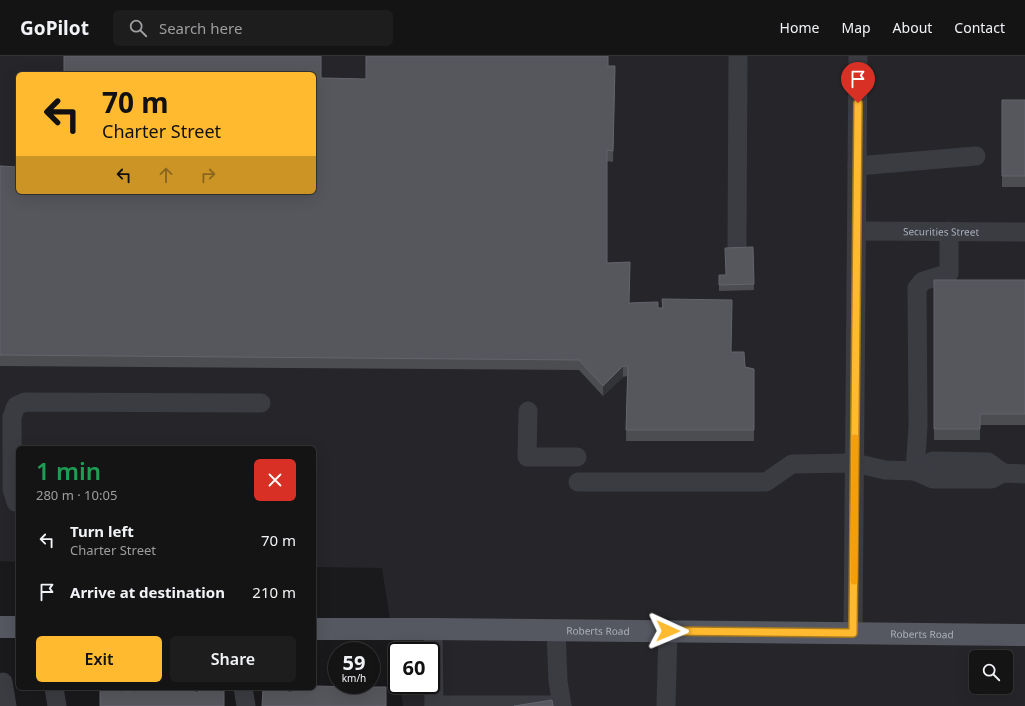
<!DOCTYPE html>
<html lang="en">
<head>
<meta charset="utf-8">
<style>
	:root { --surface:#141415; --page:#1d1d1e; --text:#f1f3f6; --muted:#9d9ea0; --line:#333334; --accent:#ffba2f }
	body { margin:0; font-family:"Noto Sans",sans-serif; background:var(--page); color:var(--text); height:100vh; display:flex; flex-direction:column; font-size:15px; white-space:nowrap }
	* { box-sizing:border-box; margin:0 }
	p { font-size:13px; color:var(--muted) }
	.icon { flex:none; width:22px; height:22px; fill:none; stroke:currentColor; stroke-width:2; stroke-linecap:round; stroke-linejoin:round }
	.map { position:relative; flex:1; overflow:hidden }
	.side { position:absolute; left:16px; top:390px; width:300px; height:244px; display:flex; flex-direction:column; background:var(--surface); border-radius:6px; box-shadow:0 4px 16px #0002,0 0 0 1px var(--line) }
	.side>* { flex:none }
	.guide { position:absolute; left:16px; top:16px; width:300px; height:122px; border-radius:6px; box-shadow:0 4px 16px #0002,0 0 0 1px var(--line); background:#ffba2f; color:#111; overflow:hidden }
	.controls { position:absolute; left:969px; top:594px; display:grid; gap:8px }
	.controls a { display:grid; place-items:center; width:44px; height:44px; border-radius:6px; background:var(--surface); box-shadow:0 4px 16px #0002,0 0 0 1px var(--line); font-size:20px }
	.speed { position:absolute; left:328px; top:586px; display:flex; gap:8px; font-size:20px; font-weight:700; text-align:center }
	.speed>* { display:grid; place-content:center; width:52px; height:52px; border-radius:50%; background:var(--surface); box-shadow:0 4px 16px #0002,0 0 0 1px var(--line); line-height:1 }
	.speed small { font-size:10px; font-weight:400 }
	.speed .limit { border:2px solid #111; border-radius:6px; background:#fff; color:#111 }
	.pin { position:absolute; display:grid; place-items:center; width:34px; height:34px; color:#fff; margin:-41px -17px; border-radius:50% 50% 50% 0; rotate:-45deg; box-shadow:0 0 4px #0007 }
	.pin .icon { rotate:45deg }
	.me { position:absolute; width:44px; margin:-22px; rotate:91deg; stroke-linejoin:round; filter:drop-shadow(0 0 3px #0008) }
	.turn { display:flex; align-items:center; gap:14px; height:84px; padding:0 20px; font-size:18px }
	.turn .icon { width:52px; height:52px; stroke-width:2.5 }
	.turn b { display:block; font-size:28px; line-height:34px }
	.lanes { display:flex; align-items:center; height:38px; padding:0 20px; background:#0003; justify-content:center; gap:20px; direction:ltr }
	.lanes .off { opacity:.35 }
	.round { display:grid; place-items:center; flex:none; width:42px; height:42px; border-radius:6px; background:var(--page) }
	.headline { display:flex; align-items:center; justify-content:space-between; height:68px; padding:0 20px }
	h1 { font-size:24px; font-weight:600; line-height:30px; color:#1e9e55 }
	.button { display:flex; gap:8px; margin-top:auto; padding:8px 20px }
	.button a { flex:1; height:46px; border-radius:6px; background:var(--accent); color:#111; font-size:16px; font-weight:600; line-height:46px; text-align:center }
	.button a+a { background:var(--page); color:var(--text) }
	ul { padding:0; list-style:none }
	li { display:flex; align-items:center; gap:12px; height:52px; padding:0 20px }
	li div { flex:1 }
	li b { display:block; font-size:15px }
	li em { font-style:normal }
	header { display:flex; align-items:center; gap:24px; box-sizing:border-box; height:56px; padding:0 20px; background:var(--surface); border-bottom:1px solid var(--line) }
	header strong { font-size:19px }
	nav { display:flex; gap:22px; margin-inline-start:auto; font-size:14px }
	.search { width:280px; height:36px; background:var(--page); display:flex; align-items:center; gap:10px; box-sizing:border-box; padding:0 14px; border-radius:6px; color:var(--muted); font-size:15px }
	.map>svg:first-child { display:block }
	.built { fill:#26262a; fill-rule:evenodd }
	.lines { fill:none; stroke-linecap:round; stroke-linejoin:round }
	.minor { stroke:#3a3c42; stroke-width:19 }
	.major { stroke:#565861; stroke-width:22 }
	.wall { fill:#4b4d51 }
	.shaded-wall { fill:#333437 }
	.building { fill:#56575d; stroke:#63656c }
	.route-casing { stroke:#a6791f; stroke-width:10 }
	.route { stroke:#ffba2f; stroke-width:7 }
	.slow { stroke:#f59e0b; stroke-width:7 }
	.labels { text-anchor:middle; dominant-baseline:central; stroke-width:3; stroke-linejoin:round; paint-order:stroke }
	.street-label { font-size:10px; fill:#abb1bd; stroke:#151517 }
</style>
</head>
<body>
<header>
<strong>GoPilot</strong>
<div class="search"><svg class="icon" aria-label="search" viewBox="0 0 24 24"><circle cx="10" cy="10" r="6"/><path d="M15 15l6 6"/></svg>Search here</div>
<nav><a>Home</a><a>Map</a><a>About</a><a>Contact</a></nav>
</header>
<div class="map">
<svg width="1025" height="650" viewBox="0 0 1025 650">
	<rect width="100%" height="100%" fill="#1a1a1c"/>
	<path class="built" d="M0,0H1025V650H403L400,629H431V595H397V609L382,512L314,511V392H18V506L0,505ZM18,18H314V136H18ZM976,601H1006V631H976Z"/>
	<g class="lines">
		<g class="minor">
			<path d="M857,110L976,100"/>
			<path id="s1" d="M857,175L1025,176"/>
			<path d="M737,190L738,0"/>
			<path d="M528,355L527,401H577"/>
			<path d="M915,415L918,370L917,232L923,225L949,217V175"/>
			<path d="M915,415L933,405L988,406L1003,417"/>
			<path d="M578,426H766L792,408L855,407L885,414L915,415L933,423H992L1003,417L1025,418"/>
			<path d="M18,446H16L12,433V361L16,350L25,346L261,347"/>
			<path d="M433,573L434,650"/>
			<path d="M556,575L558,625L562,650"/>
			<path d="M853,577L858,0"/>
			<path d="M3,626L7,650"/>
			<path d="M54,632L57,650"/>
			<path d="M243,632L246,650"/>
			<path d="M434,649H562"/>
			<path d="M666,650L668,575"/>
		</g>
		<g class="major">
			<path d="M0,571H18"/>
			<path id="s2" d="M314,573H433L1025,579"/>
		</g>
	</g>
	<path class="wall" d="M608,10L615,20L613,106L607,105V207L629,247L658,252H662V243L731,296L745,311L754,313V385H626L627,320L623,321L603,340L579,314L0,310V110L314,136L321,22L366,23Z
		M1002,44H1025V131H1002Z
		M753,191L754,234L719,235V219H726Z
		M934,224H1025V369H980V384H934Z"/>
	<path class="shaded-wall" d="M623,310V321L603,340V330Z"/>
	<path class="building" d="M64,0H321V22L366,23V0H608V10H615L613,95L607,94V207L630,206L629,247L658,246V252H663L662,243L732,244L731,296H744L745,311L754,313V374H626L628,310H623L603,330L579,304L0,299V110L18,111V136H314V18H64Z
		M1002,44H1025V120H1002Z
		M753,191L754,228L719,229V219H726L725,192Z
		M934,224H1025V358H980V373H934Z
		M314,630L356,631V637H361V631H386V650H262L263,632H288L287,636H293V632H314Z
		M100,632H125V635H130V632H194V636H199V632H224V650H100Z
		M552,644L553,650H514Z"/>
	<g class="lines">
		<g class="route-casing">
			<path id="route" d="M668,575L853,577L858,47"/>
		</g>
		<use href="#route" class="route"/>
		<path class="slow" d="M854,525L855,382"/>
	</g>
	<g class="labels">
		<g class="street-label">
			<text stroke="none"><textPath href="#s1" startOffset="84">Securities Street</textPath></text>
			<text stroke="none"><textPath href="#s2" startOffset="284">Roberts Road</textPath></text>
			<text stroke="none"><textPath href="#s2" startOffset="608">Roberts Road</textPath></text>
		</g>
	</g>
</svg>
<div class="controls">
<a><svg class="icon" aria-label="search" viewBox="0 0 24 24"><circle cx="10" cy="10" r="6"/><path d="M15 15l6 6"/></svg></a>
</div>
<div class="speed"><div>59<small>km/h</small></div><div class="limit">60</div></div>
<div class="pin" style="left:858px;top:47px;background:#d93025"><svg class="icon" aria-label="arrive" viewBox="0 0 24 24"><path d="M6 21V4h12l-3 4 3 4H6"/></svg></div>
<svg class="me" style="left:668px;top:575px" viewBox="-20 -20 40 40"><path d="M0-17L14 15 0 8-14 15z" fill="#ffba2f" stroke="#fff" stroke-width="4"/></svg>
<div class="guide">
<div class="turn"><svg class="icon" aria-label="left" viewBox="0 0 24 24"><path d="M17 20v-9H6M10 6l-5 5 5 5"/></svg><div><b>70 m</b>Charter Street</div></div>
<div class="lanes"><svg class="icon" aria-label="left" viewBox="0 0 24 24"><path d="M17 20v-9H6M10 6l-5 5 5 5"/></svg><svg class="icon off" aria-label="ahead" viewBox="0 0 24 24"><path d="M12 20V5M6 11l6-6 6 6"/></svg><svg class="icon off" aria-label="right" viewBox="0 0 24 24"><path d="M7 20v-9h11M14 6l5 5-5 5"/></svg></div>
</div>
<section class="side">
<div class="headline"><div><h1>1 min</h1><p>280 m · 10:05</p></div><a class="round" style="background:#d93025;color:#fff"><svg class="icon" aria-label="close" viewBox="0 0 24 24"><path d="M6 6l12 12M18 6L6 18"/></svg></a></div>
<ul>
<li><svg class="icon" aria-label="left" viewBox="0 0 24 24"><path d="M17 20v-9H6M10 6l-5 5 5 5"/></svg><div><b>Turn left</b><p>Charter Street</p></div><em>70 m</em></li>
<li><svg class="icon" aria-label="arrive" viewBox="0 0 24 24"><path d="M6 21V4h12l-3 4 3 4H6"/></svg><div><b>Arrive at destination</b></div><em>210 m</em></li>
</ul>
<div class="button"><a>Exit</a><a>Share</a></div>
</section>
</div>
</body>
</html>
